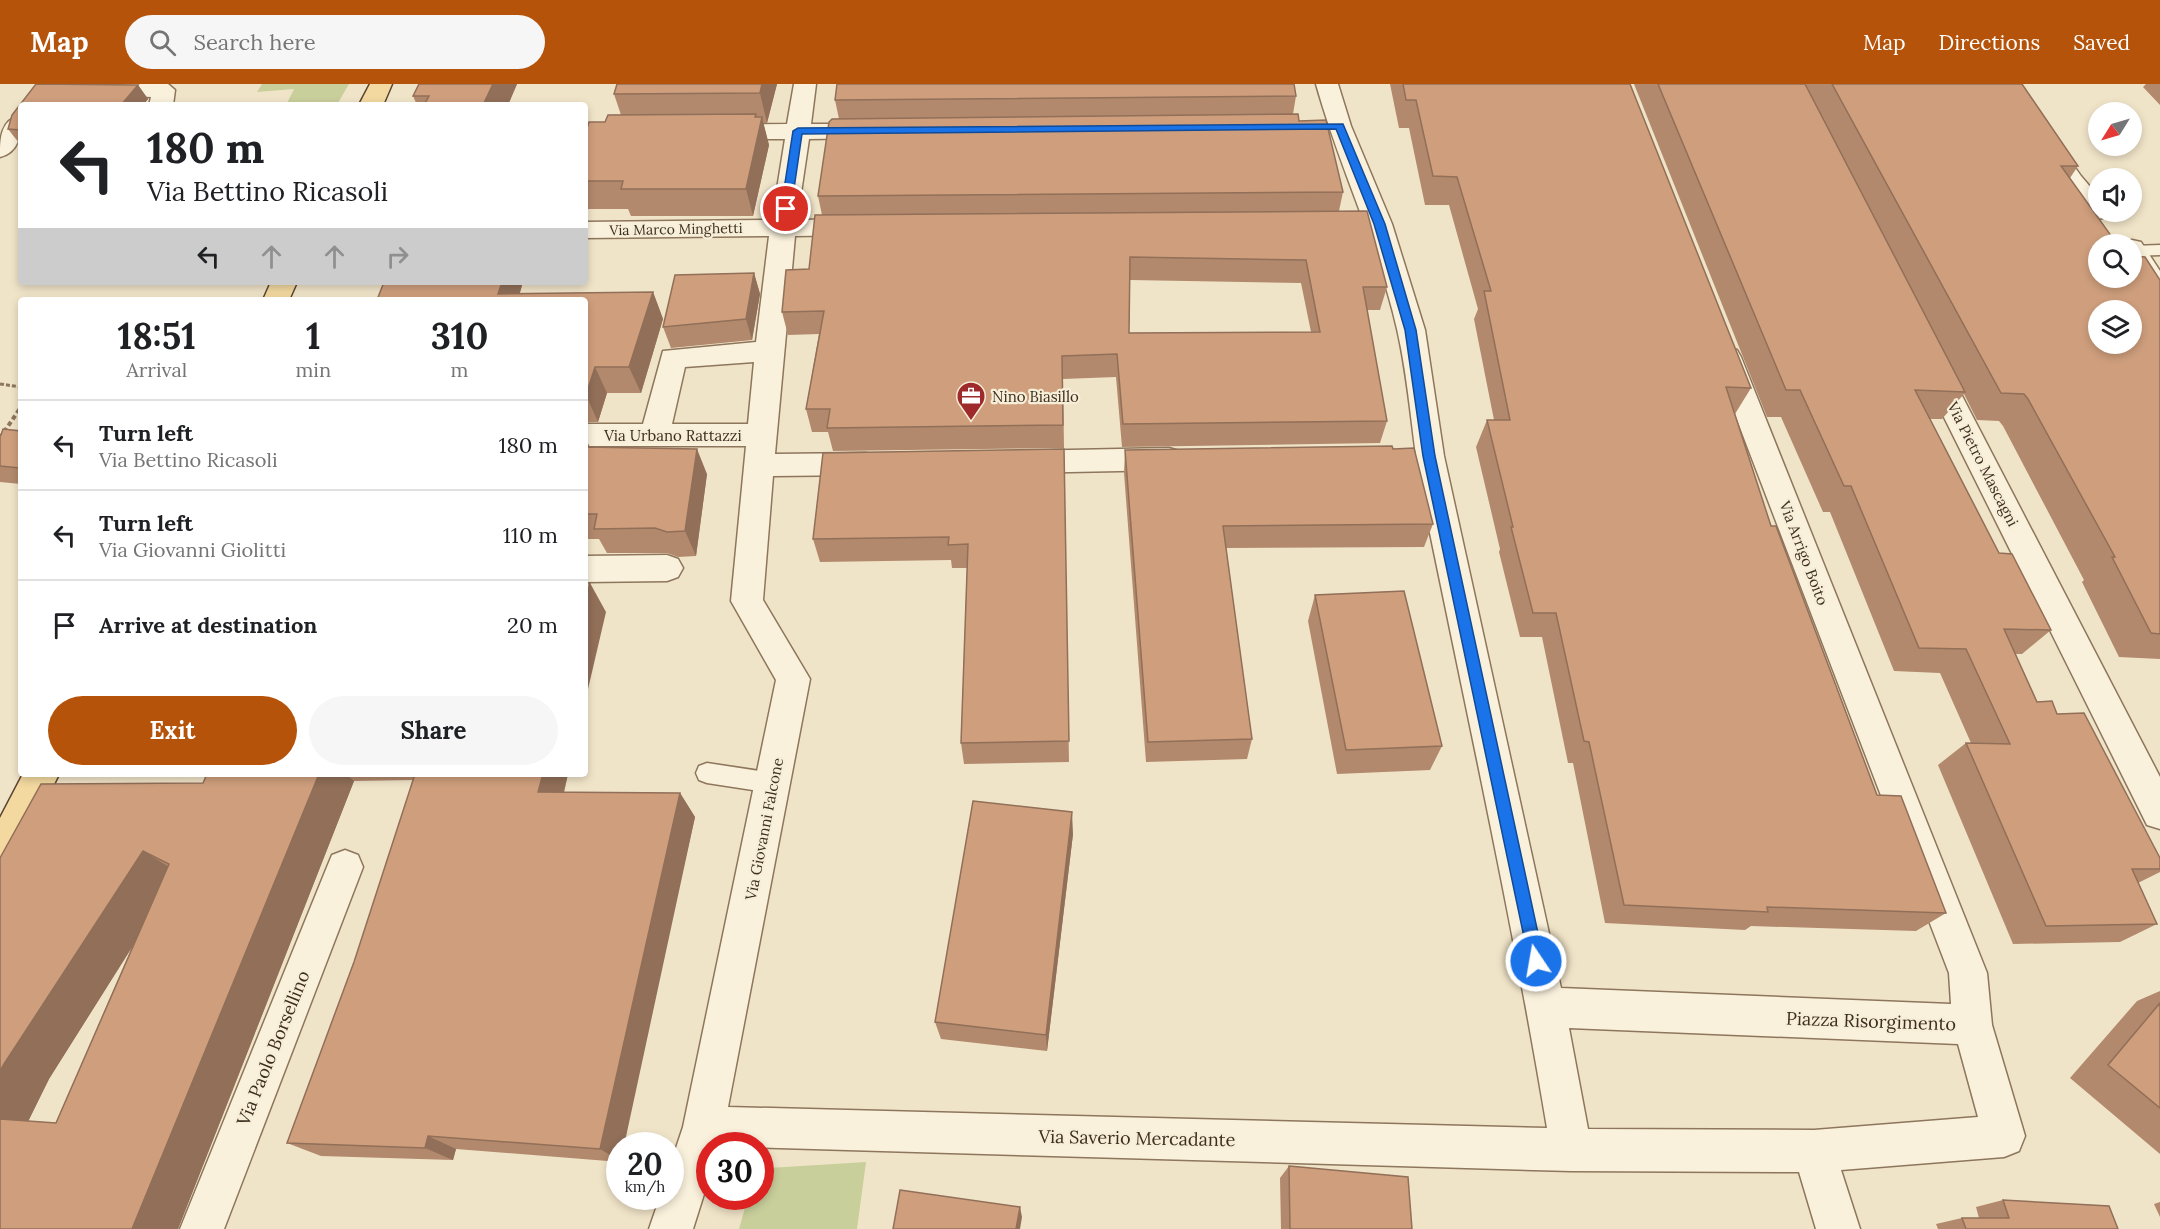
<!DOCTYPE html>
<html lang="en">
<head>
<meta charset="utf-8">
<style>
	:root { --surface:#fff; --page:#f6f6f6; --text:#202124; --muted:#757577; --line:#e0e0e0; --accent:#b45309 }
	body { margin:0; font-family:Lora,serif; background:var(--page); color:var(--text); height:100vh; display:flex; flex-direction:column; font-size:22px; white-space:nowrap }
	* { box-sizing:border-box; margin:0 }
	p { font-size:20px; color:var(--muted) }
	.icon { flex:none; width:33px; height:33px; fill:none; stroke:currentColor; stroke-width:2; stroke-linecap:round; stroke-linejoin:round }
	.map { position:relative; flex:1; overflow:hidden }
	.drawer { position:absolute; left:18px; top:213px; width:570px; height:480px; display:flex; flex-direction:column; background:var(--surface); border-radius:6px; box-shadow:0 3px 9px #0003 }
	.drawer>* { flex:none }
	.top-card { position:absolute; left:18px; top:18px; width:570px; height:183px; border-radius:6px; box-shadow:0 3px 9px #0003; background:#fff; color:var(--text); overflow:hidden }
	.needle { width:39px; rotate:233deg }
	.controls { position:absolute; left:2088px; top:18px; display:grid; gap:12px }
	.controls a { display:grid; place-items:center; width:54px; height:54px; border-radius:50%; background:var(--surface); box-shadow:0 3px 9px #0003; font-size:30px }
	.speed { position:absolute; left:606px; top:1048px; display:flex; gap:12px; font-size:30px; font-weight:700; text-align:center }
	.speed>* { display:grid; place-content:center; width:78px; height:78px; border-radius:50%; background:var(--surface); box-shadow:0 3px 9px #0003; line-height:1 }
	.speed small { font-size:15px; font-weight:400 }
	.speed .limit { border:9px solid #d22; background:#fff; color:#111 }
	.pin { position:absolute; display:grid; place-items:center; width:51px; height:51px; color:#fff; margin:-26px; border:3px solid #fff; border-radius:50%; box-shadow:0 2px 6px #0007 }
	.me { position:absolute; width:66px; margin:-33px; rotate:348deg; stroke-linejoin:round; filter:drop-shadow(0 0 4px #0008) }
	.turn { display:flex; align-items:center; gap:21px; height:126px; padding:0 30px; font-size:27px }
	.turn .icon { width:78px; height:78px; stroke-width:2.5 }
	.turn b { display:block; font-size:42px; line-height:51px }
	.lanes { display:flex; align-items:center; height:57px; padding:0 30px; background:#0003; justify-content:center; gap:30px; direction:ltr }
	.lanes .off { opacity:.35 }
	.eta { display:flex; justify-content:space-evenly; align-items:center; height:102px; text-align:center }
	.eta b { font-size:36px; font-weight:700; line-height:42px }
	.primary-button { display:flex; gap:12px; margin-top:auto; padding:12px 30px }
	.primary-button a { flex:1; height:69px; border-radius:36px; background:var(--accent); color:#fff; font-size:24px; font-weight:700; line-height:69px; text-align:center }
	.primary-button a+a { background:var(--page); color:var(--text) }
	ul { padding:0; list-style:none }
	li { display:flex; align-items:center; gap:18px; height:90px; padding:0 30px; border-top:2px solid var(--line) }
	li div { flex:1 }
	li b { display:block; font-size:22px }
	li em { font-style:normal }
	header { display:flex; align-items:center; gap:36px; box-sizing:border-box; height:84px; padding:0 30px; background:var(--accent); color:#fff }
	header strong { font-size:28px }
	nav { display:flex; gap:33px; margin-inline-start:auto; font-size:21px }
	.search { width:420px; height:54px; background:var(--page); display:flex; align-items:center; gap:15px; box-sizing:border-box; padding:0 21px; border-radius:33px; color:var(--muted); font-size:22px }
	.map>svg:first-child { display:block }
	.green { fill:#c9cf9b }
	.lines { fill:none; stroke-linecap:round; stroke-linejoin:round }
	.lane-casing { stroke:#8d765c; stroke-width:3 }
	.street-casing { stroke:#8d765c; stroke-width:3 }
	.primary-casing { stroke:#5b4430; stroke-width:3 }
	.path-far1 { stroke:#8d765c; stroke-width:3; stroke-dasharray:4 2; stroke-linecap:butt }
	.path { stroke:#8d765c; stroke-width:4; stroke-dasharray:4.5 3; stroke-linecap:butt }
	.lane { fill:#faf1dc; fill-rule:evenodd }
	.street { fill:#faf1dc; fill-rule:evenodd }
	.primary { fill:#f3d9a0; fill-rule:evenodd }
	.wall { fill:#b2896c; fill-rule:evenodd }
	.shaded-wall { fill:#916f58 }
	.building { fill:#cf9f7d; stroke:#916f58; stroke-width:1.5; fill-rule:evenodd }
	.route { fill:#1a73e8; stroke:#114b97; stroke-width:1.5 }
	.labels { text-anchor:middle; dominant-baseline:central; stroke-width:4.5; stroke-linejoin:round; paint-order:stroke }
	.far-street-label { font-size:14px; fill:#3d2e20; stroke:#f7eed8 }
	.poi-label { font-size:15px; fill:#3d2e20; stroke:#f7eed8; text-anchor:start }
	.street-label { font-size:15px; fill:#3d2e20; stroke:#f7eed8 }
	.near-street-label { font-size:18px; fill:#3d2e20; stroke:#f7eed8 }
</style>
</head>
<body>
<header>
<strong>Map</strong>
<div class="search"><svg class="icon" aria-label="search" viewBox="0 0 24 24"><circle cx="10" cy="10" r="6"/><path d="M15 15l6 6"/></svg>Search here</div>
<nav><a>Map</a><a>Directions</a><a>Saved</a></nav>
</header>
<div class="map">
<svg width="2160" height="1145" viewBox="0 0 2160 1145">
	<rect width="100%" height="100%" fill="#f0e4c8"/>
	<path class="green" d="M262,0H349L338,19L289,21H286L294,5L257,8Z
		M866,1078L857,1145H739L748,1113H760L761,1090L768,1084Z"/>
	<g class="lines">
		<g class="lane-casing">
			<path id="lane" d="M2160,161V171L2132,172V162Z
				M707,679L773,689L781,692L784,699L781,706L773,709L707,699L699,696L696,689L699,682Z"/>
		</g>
		<g class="street-casing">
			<path id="street" d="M88,0H168L175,6L173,21H149L151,13L88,10L85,5Z
				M794,0H816L811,40H872L880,42L884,47L880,52L872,54L809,55L797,136L859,135L868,137L872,143L868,149L859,151L795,152L775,370L866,369L876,372L881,380L876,388L866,391L773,392L763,516L810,595L728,1023L1547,1044C1512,834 1466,625 1423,415C1412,359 1410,301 1397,245C1378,161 1339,83 1316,0H1338L1351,42L1392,140L1425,246L1444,372L1561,904L1951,920L1949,889L1713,273L1717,266L1727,263L1737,266L1741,273L1987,889L1992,941L2025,1052L2019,1067L2004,1073L1841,1086L1860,1145H1816L1799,1088L1571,1087L710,1062V1091L693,1145H649L660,1113H670V1082L683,1043L776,596L731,517L746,362H585V340H643L663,267L756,258L769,152L585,154V138L772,136L785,55H720L712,53L708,48L712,43L720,41L787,40ZM754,278L748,340H672L685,283ZM1569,944L1958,960L1978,1033L1814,1046L1588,1045Z
				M1993,0H2016L2081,92L2098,112V128H2110L2107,133L2098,135L2089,133L2063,102Z
				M21,31C21,49 20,68 0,73C0,55 0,36 21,31Z
				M2132,156L2141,158L2160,187V216L2151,213L2132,183V160H2121Z
				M1932,271L1942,274L1946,281L2160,693V745L2147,741L1918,281L1922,274Z
				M1169,364L1179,367L1184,375L1179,383L1169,386L1020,389L1010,386L1005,378L1010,370L1020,367Z
				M667,471L678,475L683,484L678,493L667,497L585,498V472Z
				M345,766L358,771L363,783L224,1145H180L327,783L332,771Z"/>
		</g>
		<g class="primary-casing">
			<path id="primary" d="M370,0H392L383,21H359Z
				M271,198H297L289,216H263Z
				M23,690H59L13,783L0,788V734Z"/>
		</g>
		<path class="path-far1" d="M0,300L21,303"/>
		<path class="path" d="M0,354L21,323"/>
		<use href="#lane" class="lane"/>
		<use href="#street" class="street"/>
		<use href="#primary" class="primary"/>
	</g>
	<path class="wall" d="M36,0L138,1L148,15L143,21H21V59H19L8,45L12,31Z
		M419,0H517L508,21H417L413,12Z
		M777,0L767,39H763L769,61L753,132H631L628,125H585V44L605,38L621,31L614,10Z
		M1390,0H1630L1751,304L1735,330L1771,442L1877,711L1946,829L1916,847L1751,842L1745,846L1605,839L1573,679H1568L1542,553H1520L1499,468L1500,465L1476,363L1487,336H1494L1474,235L1478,225L1449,121H1425L1409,44H1399Z
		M1634,0H2022L2078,82L2070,94L2098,160L2160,196V575L2119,573L2082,498L2084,496L2003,342L1999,337L1977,336L1964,310L1942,335H1929L1999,469L2051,546L2022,570H2015L2037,618L2057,630L2160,774V788L2138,799L2157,840L2120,858L2013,860L1938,681L1966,659H1971L1940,589L1894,587L1830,428H1823L1781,333H1767Z
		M2146,0H2160V21L2143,3Z
		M1296,12L1293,30L1299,37L1343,108L1339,127L1387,203L1380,226H1367L1387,337L1380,359L1122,363L1116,293L1063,295L1064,364L833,367L828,348H812L806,325L819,250L788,251L782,228L809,185L822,131L818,112L839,35L835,16ZM1130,196L1301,199L1311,248L1129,249Z
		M754,189L760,210L752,256L671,264L663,243Z
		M384,198H523L519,210L653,208L663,235L641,309H607L598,338H585V216Z
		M21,347V400L0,398V351Z
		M585,354L590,363L707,390L696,472L678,473L667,469H607L599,455H585Z
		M1064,365L1069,678L964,680L961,659L967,484H952L951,476L820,478L813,455Z
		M1393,365L1433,440L1424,463L1226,464L1252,655L1247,675L1146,678L1124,389L1125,366Z
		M1315,511L1442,662L1430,686L1337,690L1308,537Z
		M207,690H568L564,709H680L695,733L620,1062V1078L456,1065L453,1076L321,1072L287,1059L354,878L413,696L354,697L178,1145H0V774L203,699ZM133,861L56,1039L28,1037L49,995Z
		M1073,750L1047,967L941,955L935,938Z
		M2160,907V1070L2070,994L2137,917Z
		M1289,1082L1412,1145H1281L1280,1094Z
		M2003,1116L2118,1145H1938L1936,1140L1962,1134H1979L1976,1123Z
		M2160,1118V1133L2154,1120Z"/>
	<path class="shaded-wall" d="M493,0H517L508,21H483Z
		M762,0H777L767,39L760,9Z
		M138,1L148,15L143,21H121Z
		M756,30L759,44L762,33L769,61L753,132L746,105Z
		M754,189L760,210L752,256L746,235Z
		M502,198H523L518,216L498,210Z
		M653,208L663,235L641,309L629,283Z
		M595,283L607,309L598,338L586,311Z
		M585,354L590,364L585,381Z
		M697,365L707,390L696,472L685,447Z
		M590,499L606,528L585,618V518Z
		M319,690H346L354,697L178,1145H132Z
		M543,690H568L558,732L538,708Z
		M680,709L695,733L624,1062H620V1077L600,1065Z
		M1072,728L1073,750L1047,967L1046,951Z
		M143,767L179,789L49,995L23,1048L0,1041V987L4,980Z
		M428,1052L456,1065L453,1076L425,1064Z
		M1020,1123L1022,1133L1020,1145H1016Z"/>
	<path class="building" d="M36,0L138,1L121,21H21V46L8,45L12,31Z
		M419,0H493L483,21H424L429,12H413Z
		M617,0H762L760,9L614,10Z
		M837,0H1294L1296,12L835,16Z
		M1403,0H1630L1751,304L1726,303L1771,442H1776L1877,711L1901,712L1946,829L1767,823L1768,828L1624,821L1589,658L1584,657L1556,529H1533L1511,443H1513L1487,336H1510L1484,207H1491L1457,93L1433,92L1416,16H1406Z
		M1658,0H1805L1965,308L1915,306L1999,469L2012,470L2051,546L2004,545L2037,618L2052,617L2057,630L2084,629L2160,774V785H2132L2157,840L2046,842L1966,659L2010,660L1966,565L1919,564L1851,402H1844L1800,306H1786Z
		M1832,0H2022L2078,82H2061L2117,160H2098V194H2132V172L2145,173L2160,196V550L2151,549L2112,473H2115L2028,315L2024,310L2001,309ZM2098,226H2132V260H2098Z
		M756,30L755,33H762L746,105H621L623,97H585V44H587L589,38H605L608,31Z
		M1298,30L1299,37L1326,36L1343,108L818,112L829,38L832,35Z
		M1367,127L1387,203H1363L1387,337L1123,340L1117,270L1062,272L1063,341L827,344L830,325H806L824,227L782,228L786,186L809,185L815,131ZM1130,173L1306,176L1320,248L1129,249Z
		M754,189L746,235L663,243L675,191Z
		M384,198H502L498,210L653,208L629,283H595L586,311L585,312V216H377Z
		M3,345L21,347V382L20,384L0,382V351H1Z
		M1392,362L1393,365L1414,364L1433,440L1223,442L1252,655L1148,658L1125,366Z
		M585,363L697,365L685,447L667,448L655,444L594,445L597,430H585Z
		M1064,365L1069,657L961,659L968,460L948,461L949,453L813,455L823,369Z
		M585,499H590L585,518Z
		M1404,507L1442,662L1346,666L1315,511Z
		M207,690H319L132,1145H0V1035L56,1039L169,780L143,767L4,980L0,987V774L41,700L203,699Z
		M415,690H543L538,708L680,709L600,1065L428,1052L425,1064L287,1059L354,878Z
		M973,717L1072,728L1046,951L935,938Z
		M2160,919V1024L2108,981Z
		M1289,1082L1408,1093L1412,1145H1290Z
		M900,1106L1020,1123L1016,1145H893Z
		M2003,1116L2109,1122L2118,1145H1966L1962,1134H2009Z"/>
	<path class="route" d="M1343,40L1385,140L1416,246L1435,372L1544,877L1542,883L1536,885L1531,883L1529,877L1423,372L1405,246L1374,140L1336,45L802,50L791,125L786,128L781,125L793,47L798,44Z"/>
	<defs>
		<g id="office-pin" transform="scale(1.5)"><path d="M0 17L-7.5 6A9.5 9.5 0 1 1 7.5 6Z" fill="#9e2a2b" stroke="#f7eed8"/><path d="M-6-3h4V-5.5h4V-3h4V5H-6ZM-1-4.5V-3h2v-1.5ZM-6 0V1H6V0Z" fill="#fff"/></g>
	</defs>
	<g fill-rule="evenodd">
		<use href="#office-pin" x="971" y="312"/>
	</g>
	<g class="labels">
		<g class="far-street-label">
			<text transform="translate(676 145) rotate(-1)">Via Marco Minghetti</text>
		</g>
		<g class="poi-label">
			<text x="992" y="312">Nino Biasillo</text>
		</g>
		<g class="street-label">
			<text x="673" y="351">Via Urbano Rattazzi</text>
			<text transform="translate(1983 380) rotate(63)">Via Pietro Mascagni</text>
			<text transform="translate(1804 469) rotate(69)">Via Arrigo Boito</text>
			<text transform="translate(764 745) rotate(-79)">Via Giovanni Falcone</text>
		</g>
		<g class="near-street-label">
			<text transform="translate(1871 937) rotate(2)">Piazza Risorgimento</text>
			<text transform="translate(273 964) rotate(-68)">Via Paolo Borsellino</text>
			<text transform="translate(1137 1054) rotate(1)">Via Saverio Mercadante</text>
		</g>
	</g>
</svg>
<div class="controls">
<a><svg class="needle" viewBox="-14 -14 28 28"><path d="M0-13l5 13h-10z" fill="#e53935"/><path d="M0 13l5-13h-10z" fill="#757577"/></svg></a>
<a><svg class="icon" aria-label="sound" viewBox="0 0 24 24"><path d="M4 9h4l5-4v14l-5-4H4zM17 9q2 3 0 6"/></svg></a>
<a><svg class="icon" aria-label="search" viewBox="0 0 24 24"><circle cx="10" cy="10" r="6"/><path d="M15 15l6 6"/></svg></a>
<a><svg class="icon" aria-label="layers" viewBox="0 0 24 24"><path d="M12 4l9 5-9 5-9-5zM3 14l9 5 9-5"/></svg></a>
</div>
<div class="speed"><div>20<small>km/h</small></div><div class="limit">30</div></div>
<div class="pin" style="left:786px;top:125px;background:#d93025"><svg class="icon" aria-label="arrive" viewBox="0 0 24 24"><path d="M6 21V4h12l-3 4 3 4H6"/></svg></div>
<svg class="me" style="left:1536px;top:877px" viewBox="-20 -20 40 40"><circle r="17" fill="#1a73e8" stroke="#fff" stroke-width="3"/><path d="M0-11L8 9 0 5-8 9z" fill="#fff"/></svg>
<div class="top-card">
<div class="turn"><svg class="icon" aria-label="left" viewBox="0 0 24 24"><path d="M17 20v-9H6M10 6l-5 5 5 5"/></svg><div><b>180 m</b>Via Bettino Ricasoli</div></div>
<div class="lanes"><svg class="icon" aria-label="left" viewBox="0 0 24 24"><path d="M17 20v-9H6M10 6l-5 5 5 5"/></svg><svg class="icon off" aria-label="ahead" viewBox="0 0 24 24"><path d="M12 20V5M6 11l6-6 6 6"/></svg><svg class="icon off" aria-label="ahead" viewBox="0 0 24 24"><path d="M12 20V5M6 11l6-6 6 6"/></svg><svg class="icon off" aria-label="right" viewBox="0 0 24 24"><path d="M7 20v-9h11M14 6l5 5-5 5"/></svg></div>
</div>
<section class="drawer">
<div class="eta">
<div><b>18:51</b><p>Arrival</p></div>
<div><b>1</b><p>min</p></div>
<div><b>310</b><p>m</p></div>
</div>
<ul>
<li><svg class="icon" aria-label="left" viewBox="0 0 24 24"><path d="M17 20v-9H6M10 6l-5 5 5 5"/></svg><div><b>Turn left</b><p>Via Bettino Ricasoli</p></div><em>180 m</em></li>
<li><svg class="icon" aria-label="left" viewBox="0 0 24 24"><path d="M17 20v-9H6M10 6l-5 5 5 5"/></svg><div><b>Turn left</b><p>Via Giovanni Giolitti</p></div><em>110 m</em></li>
<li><svg class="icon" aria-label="arrive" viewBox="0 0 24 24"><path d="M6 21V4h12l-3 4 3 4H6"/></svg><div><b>Arrive at destination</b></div><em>20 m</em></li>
</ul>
<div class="primary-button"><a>Exit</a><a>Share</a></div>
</section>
</div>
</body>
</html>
